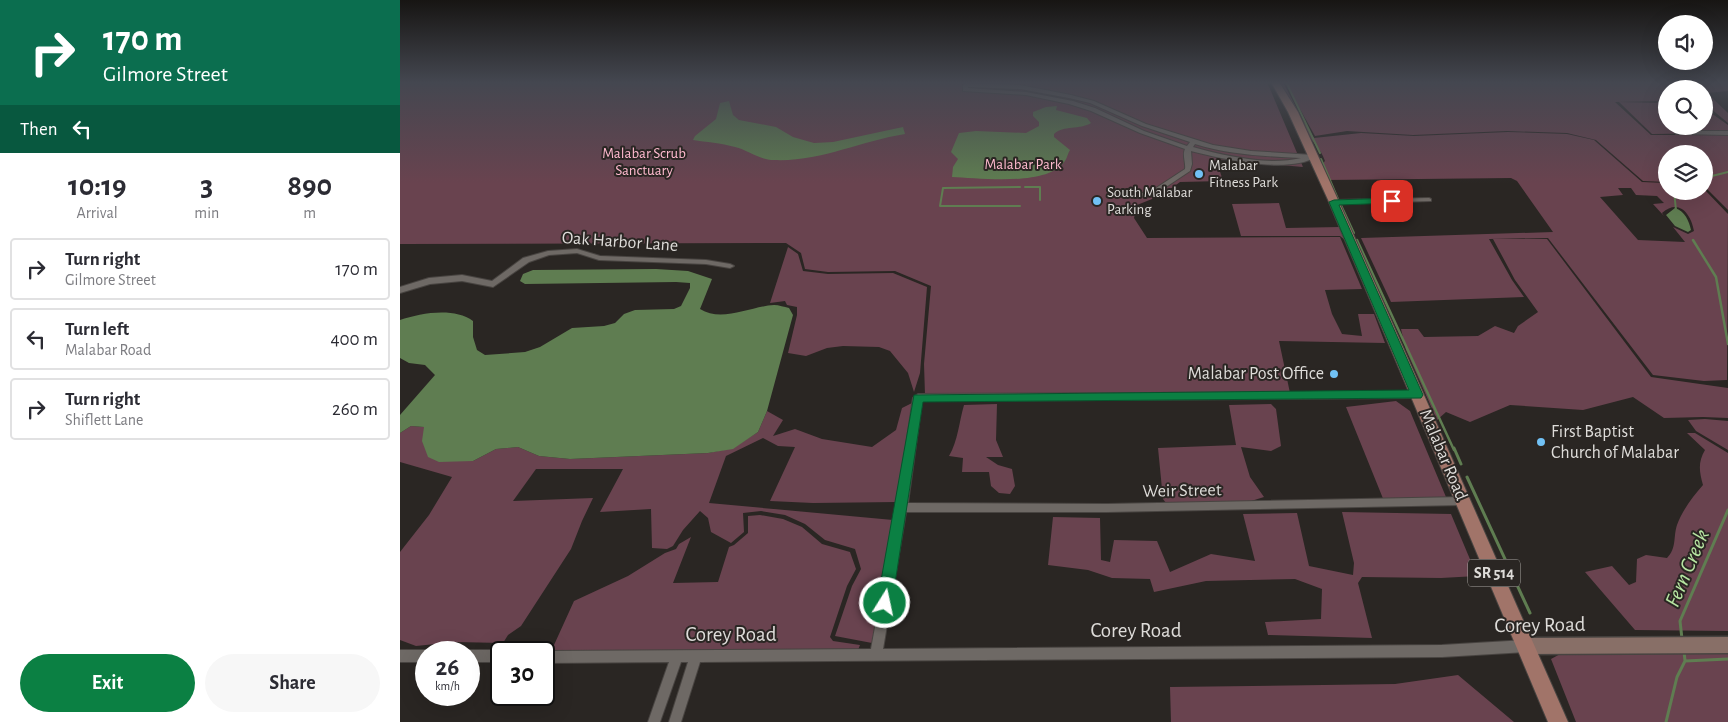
<!DOCTYPE html>
<html lang="en">
<head>
<meta charset="utf-8">
<style>
	:root { --surface:#fff; --page:#f7f7f7; --text:#2b2b33; --muted:#7c7c81; --line:#e1e1e2; --accent:#0b8043 }
	body { margin:0; font-family:"Alegreya Sans",sans-serif; background:var(--page); color:var(--text); height:100vh; display:flex; flex-direction:column; font-size:19px; white-space:nowrap }
	* { box-sizing:border-box; margin:0 }
	p { font-size:16px; color:var(--muted) }
	.icon { flex:none; width:28px; height:28px; fill:none; stroke:currentColor; stroke-width:2; stroke-linecap:round; stroke-linejoin:round }
	.map { position:relative; flex:1; overflow:hidden }
	.drawer { display:flex; flex-direction:column; background:var(--surface); width:400px }
	.drawer>* { flex:none }
	.guide { background:#0b6e4f; color:#fff; overflow:hidden }
	.tools { position:absolute; left:1258px; top:15px; display:grid; gap:10px }
	.tools a { display:grid; place-items:center; width:55px; height:55px; border-radius:50%; background:var(--surface); box-shadow:0 5px 20px #0002; font-size:25px }
	.speed { position:absolute; left:15px; top:641px; display:flex; gap:10px; font-size:25px; font-weight:700; text-align:center }
	.speed>* { display:grid; place-content:center; width:65px; height:65px; border-radius:50%; background:var(--surface); box-shadow:0 5px 20px #0002; line-height:1 }
	.speed small { font-size:12px; font-weight:400 }
	.speed .limit { border:2px solid #111; border-radius:8px; background:#fff; color:#111 }
	.pin { position:absolute; display:grid; place-items:center; width:42px; height:42px; color:#fff; margin:-21px; border-radius:10px; box-shadow:0 2px 8px #0006 }
	.me { position:absolute; width:55px; margin:-28px; rotate:10deg; stroke-linejoin:round; filter:drop-shadow(0 0 4px #0008) }
	.turn { display:flex; align-items:center; gap:18px; height:105px; padding:0 20px; font-size:22px }
	.turn .icon { width:65px; height:65px; stroke-width:2.5 }
	.turn b { display:block; font-size:35px; line-height:42px }
	.then { display:flex; align-items:center; height:48px; padding:0 20px; background:#0003; gap:10px; font-size:19px }
	.eta { display:flex; justify-content:space-evenly; align-items:center; height:85px; text-align:center }
	.eta b { font-size:30px; font-weight:700; line-height:35px }
	.primary-button { display:flex; gap:10px; margin-top:auto; padding:10px 20px }
	.primary-button a { flex:1; height:58px; border-radius:30px; background:var(--accent); color:#fff; font-size:20px; font-weight:700; line-height:58px; text-align:center }
	.primary-button a+a { background:var(--page); color:var(--text) }
	ul { padding:0; list-style:none }
	li { display:flex; align-items:center; gap:15px; height:62px; margin:0 10px 8px; padding:0 10px; border:2px solid var(--line); border-radius:5px }
	li div { flex:1 }
	li b { display:block; font-size:19px }
	li em { font-style:normal }
	main { display:flex; flex:1; min-height:0 }
	.map>svg:first-child { display:block }
	.green { fill:#69434f; fill-rule:evenodd }
	.water { fill:#5f7d51 }
	.lines { fill:none; stroke-linecap:round; stroke-linejoin:round }
	.stream-far2 { stroke:#5f7d51; stroke-width:2 }
	.stream-far1 { stroke:#5f7d51; stroke-width:2.5 }
	.stream { stroke:#5f7d51; stroke-width:3 }
	.street-casing { stroke:#484441; stroke-width:2 }
	.secondary-casing { stroke:#484441; stroke-width:3 }
	.primary-casing { stroke:#484441; stroke-width:2 }
	.street { fill:#6e6965; fill-rule:evenodd }
	.secondary { fill:#886f67; fill-rule:evenodd }
	.primary { fill:#a17469; fill-rule:evenodd }
	.route { fill:#0b8043; stroke:#07532c }
	.poi-dot { fill:#71c1f5; stroke:#2a2623; stroke-width:2 }
	.labels { text-anchor:middle; dominant-baseline:central; stroke-width:4; stroke-linejoin:round; paint-order:stroke }
	.far-park-label { font-size:15px; fill:#ffbacf; stroke:#2a2623 }
	.far-poi-label { font-size:15px; fill:#dedcd9; stroke:#2a2623; text-anchor:start }
	.shield { fill:#2a2623; stroke:#a8a5a2; stroke-width:1 }
	.shield-label { font-size:16px; font-weight:bold; fill:#dedcd9 }
	.street-label { font-size:18px; fill:#dedcd9; stroke:#2a2623 }
	.poi-label { font-size:18px; fill:#dedcd9; stroke:#2a2623; text-anchor:end }
	.near-street-label { font-size:21px; fill:#dedcd9; stroke:#2a2623 }
	.near-water-label { font-size:22px; font-style:italic; fill:#b8e7a3; stroke:#2a2623 }
</style>
</head>
<body>
<main>
<section class="drawer">
<div class="guide">
<div class="turn"><svg class="icon" aria-label="right" viewBox="0 0 24 24"><path d="M7 20v-9h11M14 6l5 5-5 5"/></svg><div><b>170 m</b>Gilmore Street</div></div>
<div class="then">Then<svg class="icon" aria-label="left" viewBox="0 0 24 24"><path d="M17 20v-9H6M10 6l-5 5 5 5"/></svg></div>
</div>
<div class="eta">
<div><b>10:19</b><p>Arrival</p></div>
<div><b>3</b><p>min</p></div>
<div><b>890</b><p>m</p></div>
</div>
<ul>
<li><svg class="icon" aria-label="right" viewBox="0 0 24 24"><path d="M7 20v-9h11M14 6l5 5-5 5"/></svg><div><b>Turn right</b><p>Gilmore Street</p></div><em>170 m</em></li>
<li><svg class="icon" aria-label="left" viewBox="0 0 24 24"><path d="M17 20v-9H6M10 6l-5 5 5 5"/></svg><div><b>Turn left</b><p>Malabar Road</p></div><em>400 m</em></li>
<li><svg class="icon" aria-label="right" viewBox="0 0 24 24"><path d="M7 20v-9h11M14 6l5 5-5 5"/></svg><div><b>Turn right</b><p>Shiflett Lane</p></div><em>260 m</em></li>
</ul>
<div class="primary-button"><a>Exit</a><a>Share</a></div>
</section>
<div class="map">
<svg width="1328" height="722" viewBox="0 0 1328 722">
	<rect width="100%" height="100%" fill="#2a2623"/>
	<path class="green" d="M0,82H867L903,167L816,159L823,181L780,182L762,195L737,205L734,218L747,238L940,237L962,289L925,290L932,314L942,334L962,336L958,314H974L985,343L879,341L890,393L525,395L524,364L531,286L495,271L428,272L405,269L401,253L386,243L0,244Z
		M878,82H882L884,84L902,119L914,138L961,133L1014,136L1108,132L1167,134L1194,140L1242,182L1266,183V191H1304V189L1328,214L1327,380L1304,381L1253,375L1148,238L1089,239L1112,280L1124,297L991,302L961,238L1153,232L1117,181L1111,178L927,180L920,166L925,161C920,147 914,145 908,134C897,117 890,98 878,82ZM1218,188H1231L1236,195L1257,196L1264,203L1253,204L1264,216L1262,213C1279,198 1291,214 1294,231L1288,234L1273,227L1285,242L1238,240L1200,197L1223,195Z
		M885,82H1328V91L1307,93L1328,113V123L1304,103V89H1266V101L1215,102L1251,135H1328V210L1304,186V154H1266V182L1243,181L1196,140L1167,133L1107,131L1013,135L947,131L915,136Z
		M1219,102L1266,103V126H1304V108L1328,125V133L1252,134Z
		M879,203L886,228L940,227L946,241L940,236H841L832,204Z
		M1093,239H1147L1251,377L1328,388V418L1303,417L1264,418L1233,397L1183,410L1110,405L1070,422L1046,412L1037,420L1006,350L1001,329H1018L1024,337L1078,336L1095,326L1114,333L1118,326L1138,312L1115,280Z
		M388,247L398,254L403,271L428,274L493,273L527,287L520,373L514,392L508,373L490,351L479,347L443,346L427,348L406,356L388,353L397,315V307L387,305L385,301L370,303Z
		M996,401L1010,411L1046,497L984,501L946,407Z
		M512,403L497,502L413,503L370,501L395,447L378,446L363,438L326,456L309,503L493,520L472,643L435,636L452,586L461,569L455,549L425,540L405,524L385,515L361,511L343,513L344,532L331,543L311,532L308,518L300,511L283,530L273,546L267,549L252,548L251,509L200,512L223,469H136L113,501L193,498L182,521L171,549L121,626L108,635L103,643L55,642L16,646L0,640V552L29,515L52,477L0,462V433L11,426L24,427L73,461L96,449L118,447L139,456L170,459L308,453L333,448L358,432L367,411L383,420L373,436L395,429L422,439L472,447L496,430L502,408Z
		M597,404L596,440L603,457H586L598,465L612,469L615,486L610,494L599,493L591,486L589,472H562L563,458L549,456C558,441 559,422 564,405Z
		M871,404L876,409L881,446L871,451L841,447L850,477L864,497L848,502L766,503L763,499L758,448L836,445L829,405Z
		M1305,419L1328,421V450L1296,431L1288,420Z
		M1287,433H1295L1328,453V631L1235,630L1185,572L1212,566L1229,585L1236,582L1237,559L1246,555L1267,558C1277,548 1273,537 1277,525C1282,511 1293,496 1303,485C1299,471 1298,462 1305,450Z
		M942,512L1051,514L1077,576L1041,578L962,577L958,583L972,638L868,635L865,622L921,619L922,589L895,579L806,581L754,592L750,579L712,578L688,570L648,565L653,517L700,518L701,560L710,562L714,540L757,541L770,572L811,554L855,561L843,514L897,513L909,566L953,575L954,563Z
		M360,515L383,519L402,527L422,544L450,552L456,569L447,586L430,637L433,641L460,645L456,655L149,656L174,601L228,576L265,553L276,549L279,544L291,537L273,583L318,582L329,547L334,545L348,533V516Z
		M1328,652V722H1176L1151,659L1162,653Z
		M1058,675L1114,722H771L770,687L995,684Z"/>
	<path class="water" d="M329,101L333,115L339,120L376,127L393,137L414,143L433,142L503,127L505,134C460,141 420,162 374,160C359,160 348,150 335,147C321,143 306,142 293,140L295,136L316,119L320,103Z
		M657,106L656,110L687,118L691,123C680,130 663,125 654,134V137L670,150C668,153 667,158 665,161C648,187 579,178 552,177L553,167L558,159L551,152L559,133L576,131L626,133L639,126V122L633,116V112L646,107Z
		M1275,208C1285,211 1289,221 1291,230L1288,232L1275,226L1266,215Z
		M256,269L288,271L312,279L300,309C322,323 351,306 374,305C379,305 384,307 389,308L393,315L367,411L358,432L333,449L308,453L170,459L139,456L118,447L96,449L73,461L39,462L28,457L22,441L24,427L11,426L0,433V415L35,375L25,365L9,363L0,358V320C21,313 54,307 73,321V337L77,350L85,355L125,352L140,347L172,328L204,326L215,323L224,314L235,310L274,309L281,306L290,288V283L276,282L125,284L120,281L123,274L133,270Z"/>
	<g class="lines">
		<path class="stream-far2" d="M886,82L920,153
			M921,159L938,199
			M1304,178L1328,172
			M620,187L543,188L540,206H620
			M625,187H640V200
			M1274,191L1276,210
			M941,205L954,233"/>
		<path class="stream-far1" d="M957,240L1054,450
			M1293,240L1316,277L1328,344"/>
		<path class="stream" d="M1054,448L1061,464
			M1067,477L1130,613
			M1282,639L1280,621L1328,510
			M1285,661L1328,659
			M1266,722L1277,677L1285,661L1284,651"/>
		<g class="street-casing">
			<path id="street" d="M566,83L620,85L671,95L694,101L746,124L813,145L851,151L913,155L916,157C888,174 822,159 791,151L792,164L790,171L757,193L741,197L738,195L739,194L753,190L785,169C786,163 782,155 785,149L740,133L691,111L669,104L626,95L563,91V85ZM568,87L620,89L669,98L690,103L742,126L790,142L787,146L744,131L695,108L673,101L626,92L568,88ZM795,144C829,155 865,156 901,158C868,166 825,156 793,147Z
				M1278,131H1328V135L1276,134L1275,133Z
				M1029,198L1031,199V201L934,204L931,202L934,200Z
				M177,249L200,256L306,260L330,264L334,266L330,268L306,264L199,260L177,253L149,255L129,262L93,287L62,281L30,284L0,293V287L29,278L62,275L92,281L123,258L148,251Z
				M1017,392L1020,393L1022,395L1020,397L1017,398L522,401L508,503L707,504L1063,497L1067,498L1068,501L1067,504L1063,505L707,512H506L483,649L1042,645L1126,640L1130,642L1132,646L1130,650L1126,652L1042,657L300,662L281,722H269L288,662H281L260,722H248L269,662L144,663V652H140L144,651L471,649L497,507L513,398L515,396L518,394Z
				M0,650H26L31,652H26V662H0Z
				M69,650H101L106,652H101V662H69V652H64Z"/>
		</g>
		<g class="secondary-casing">
			<path id="secondary" d="M1328,637V653L1126,654L1120,652L1118,646L1120,640L1126,638Z"/>
		</g>
		<g class="primary-casing">
			<path id="primary" d="M871,82H879L898,112L939,202L1168,722H1148L929,202L888,112Z"/>
		</g>
		<use href="#street" class="street"/>
		<use href="#secondary" class="secondary"/>
		<use href="#primary" class="primary"/>
	</g>
	<linearGradient id="sky" x2="0" y2="1"><stop stop-color="#171513"/><stop offset="0.45" stop-color="#444750"/><stop offset="1" stop-color="#444750" stop-opacity="0"/></linearGradient>
	<rect width="1328" height="183" fill="url(#sky)"/>
	<path class="route" d="M992,198L997,201L995,203L939,205L1023,395L1021,398L523,402L492,603L490,608L485,610L479,608L477,603L514,395L1009,390L929,202L934,200Z"/>
	<g class="poi-dot">
		<circle cx="799" cy="174" r="5"/>
		<circle cx="697" cy="201" r="5"/>
		<circle cx="934" cy="374" r="5"/>
		<circle cx="1141" cy="442" r="5"/>
	</g>
	<g class="labels">
		<g class="far-park-label">
			<text x="244" y="153">Malabar Scrub<tspan x="244" dy="17">Sanctuary</tspan></text>
			<text x="623" y="164">Malabar Park</text>
		</g>
		<g class="far-poi-label">
			<text x="809" y="165">Malabar<tspan x="809" dy="17">Fitness Park</tspan></text>
			<text x="707" y="192">South Malabar<tspan x="707" dy="17">Parking</tspan></text>
		</g>
		<rect class="shield" x="1068" y="559.5" width="52" height="27" rx="4"/>
		<g class="shield-label">
			<text x="1094" y="573">SR 514</text>
		</g>
		<g class="street-label">
			<text transform="translate(220 242) rotate(4)">Oak Harbor Lane</text>
			<text transform="translate(1043 455) rotate(67)">Malabar Road</text>
			<text transform="translate(782 491) rotate(-1)">Weir Street</text>
		</g>
		<g class="poi-label">
			<text x="924" y="374">Malabar Post Office</text>
			<text x="1151" y="432" text-anchor="start">First Baptist<tspan x="1151" dy="21">Church of Malabar</tspan></text>
		</g>
		<g class="near-street-label">
			<text transform="translate(1140 625) rotate(-1)">Corey Road</text>
			<text x="736" y="630">Corey Road</text>
			<text x="331" y="634">Corey Road</text>
		</g>
		<g class="near-water-label">
			<text transform="translate(1287 568) rotate(-67)">Fern Creek</text>
		</g>
	</g>
</svg>
<div class="tools">
<a><svg class="icon" aria-label="sound" viewBox="0 0 24 24"><path d="M4 9h4l5-4v14l-5-4H4zM17 9q2 3 0 6"/></svg></a>
<a><svg class="icon" aria-label="search" viewBox="0 0 24 24"><circle cx="10" cy="10" r="6"/><path d="M15 15l6 6"/></svg></a>
<a><svg class="icon" aria-label="layers" viewBox="0 0 24 24"><path d="M12 4l9 5-9 5-9-5zM3 14l9 5 9-5"/></svg></a>
</div>
<div class="speed"><div>26<small>km/h</small></div><div class="limit">30</div></div>
<div class="pin" style="left:992px;top:201px;background:#d93025"><svg class="icon" aria-label="arrive" viewBox="0 0 24 24"><path d="M6 21V4h12l-3 4 3 4H6"/></svg></div>
<svg class="me" style="left:485px;top:603px" viewBox="-20 -20 40 40"><circle r="17" fill="#0b8043" stroke="#fff" stroke-width="3"/><path d="M0-11L8 9 0 5-8 9z" fill="#fff"/></svg>
</div>
</main>
</body>
</html>
